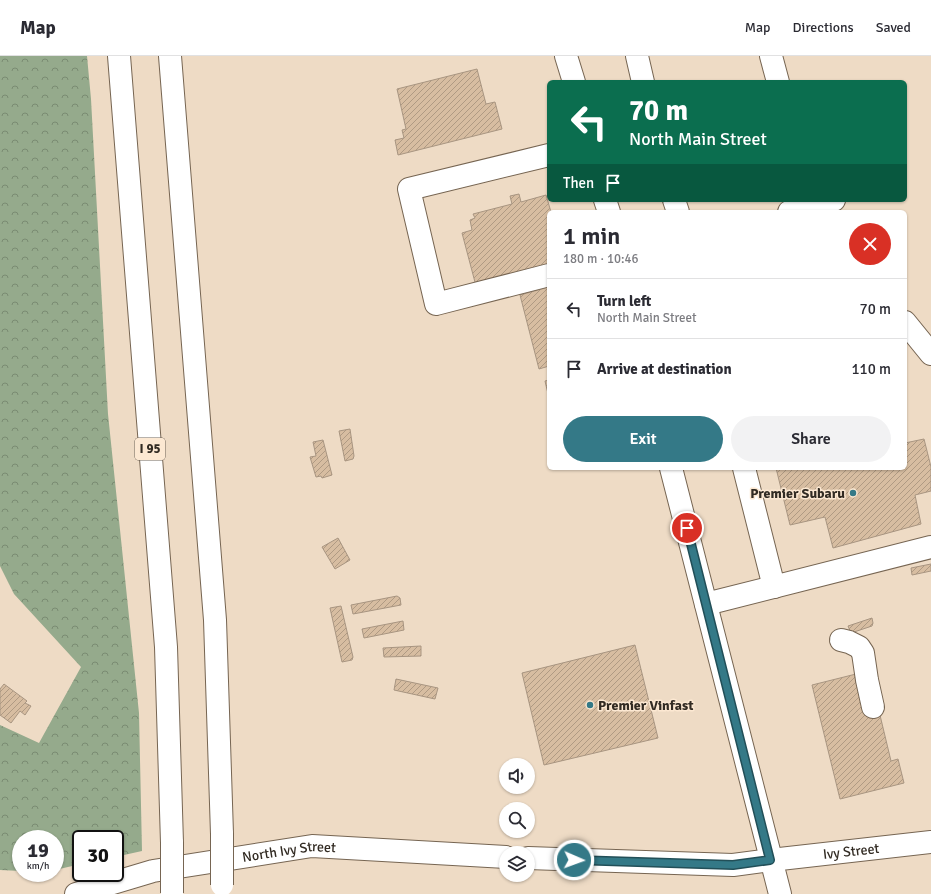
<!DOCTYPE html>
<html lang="en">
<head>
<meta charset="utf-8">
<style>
	:root { --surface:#fff; --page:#f2f2f3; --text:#2b2b33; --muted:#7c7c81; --line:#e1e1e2; --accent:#347987 }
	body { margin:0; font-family:Signika,sans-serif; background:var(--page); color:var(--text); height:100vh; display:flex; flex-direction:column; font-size:15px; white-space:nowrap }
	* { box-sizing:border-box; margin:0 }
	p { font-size:13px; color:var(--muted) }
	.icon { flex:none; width:22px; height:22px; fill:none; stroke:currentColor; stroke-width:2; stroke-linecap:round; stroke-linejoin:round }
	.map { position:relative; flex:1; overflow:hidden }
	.side { position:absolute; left:547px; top:154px; width:360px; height:260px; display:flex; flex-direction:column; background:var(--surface); border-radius:6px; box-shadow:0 1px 3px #0004 }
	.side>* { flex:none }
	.guide { position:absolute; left:547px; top:24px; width:360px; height:122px; border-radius:6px; box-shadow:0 1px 3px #0004; background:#0b6e4f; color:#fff; overflow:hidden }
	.buttons { position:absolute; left:499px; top:702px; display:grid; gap:8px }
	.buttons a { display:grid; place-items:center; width:36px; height:36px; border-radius:50%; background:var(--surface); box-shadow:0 1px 3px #0004; font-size:20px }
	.speed { position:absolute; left:12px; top:774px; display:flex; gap:8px; font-size:20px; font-weight:700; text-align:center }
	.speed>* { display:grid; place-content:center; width:52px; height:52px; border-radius:50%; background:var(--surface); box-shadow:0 1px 3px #0004; line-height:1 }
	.speed small { font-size:10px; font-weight:400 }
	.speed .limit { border:2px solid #111; border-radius:6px; background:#fff; color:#111 }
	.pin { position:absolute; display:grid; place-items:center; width:34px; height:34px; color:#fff; margin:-17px; border:2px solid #fff; border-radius:50%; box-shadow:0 1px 4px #0007 }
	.me { position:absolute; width:44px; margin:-22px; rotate:92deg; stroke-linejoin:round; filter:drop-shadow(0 0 3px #0008) }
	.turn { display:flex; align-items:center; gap:14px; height:84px; padding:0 16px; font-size:18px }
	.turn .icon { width:52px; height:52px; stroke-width:2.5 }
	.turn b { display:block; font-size:28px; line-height:34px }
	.then { display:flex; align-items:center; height:38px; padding:0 16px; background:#0003; gap:8px; font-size:15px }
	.round { display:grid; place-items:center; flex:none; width:42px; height:42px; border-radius:21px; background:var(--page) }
	.head { display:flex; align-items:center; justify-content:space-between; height:68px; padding:0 16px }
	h1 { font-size:24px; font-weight:600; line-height:30px }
	.primary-button { display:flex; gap:8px; margin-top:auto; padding:8px 16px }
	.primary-button a { flex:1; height:46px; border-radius:24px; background:var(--accent); color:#fff; font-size:16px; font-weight:600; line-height:46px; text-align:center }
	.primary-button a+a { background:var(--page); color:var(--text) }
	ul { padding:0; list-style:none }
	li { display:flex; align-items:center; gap:12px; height:60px; padding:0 16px; border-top:1px solid var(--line) }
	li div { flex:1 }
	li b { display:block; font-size:15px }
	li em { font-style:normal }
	header { display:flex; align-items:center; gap:24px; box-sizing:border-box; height:56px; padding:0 20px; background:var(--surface); border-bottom:1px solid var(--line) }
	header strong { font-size:19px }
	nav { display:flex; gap:22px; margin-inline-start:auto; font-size:14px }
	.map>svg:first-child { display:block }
	.forest { fill:url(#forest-crowns) }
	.building { fill:url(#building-hatch); stroke:#a89581 }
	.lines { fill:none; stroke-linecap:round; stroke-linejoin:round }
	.minor-casing { stroke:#766552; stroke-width:24 }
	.major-casing { stroke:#766552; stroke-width:24 }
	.highway-casing { stroke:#766552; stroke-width:24 }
	.minor { stroke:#fff; stroke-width:22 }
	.major { stroke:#fff; stroke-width:22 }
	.highway { stroke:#fff; stroke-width:22 }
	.highway-bridge-casing { stroke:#766552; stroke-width:24; stroke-linecap:butt }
	.highway-bridge { stroke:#fff; stroke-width:22 }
	.route-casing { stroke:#224f58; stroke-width:10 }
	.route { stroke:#347987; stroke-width:7 }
	.poi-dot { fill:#347987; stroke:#fce8d2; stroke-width:1.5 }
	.labels { text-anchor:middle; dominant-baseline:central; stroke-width:3; stroke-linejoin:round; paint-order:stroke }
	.shield { fill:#fce8d2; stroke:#6f6458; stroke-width:1 }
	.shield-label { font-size:13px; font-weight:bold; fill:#322b23 }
	.poi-label { font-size:14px; font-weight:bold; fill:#322b23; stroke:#fce8d2; text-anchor:end }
	.street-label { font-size:14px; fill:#322b23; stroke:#fce8d2 }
</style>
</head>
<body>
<header>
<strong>Map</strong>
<nav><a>Map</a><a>Directions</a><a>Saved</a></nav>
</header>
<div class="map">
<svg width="931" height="838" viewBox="0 0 931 838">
	<defs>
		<pattern id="forest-crowns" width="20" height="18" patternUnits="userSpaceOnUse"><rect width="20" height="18" fill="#95aa8c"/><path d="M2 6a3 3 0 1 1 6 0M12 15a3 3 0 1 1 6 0" fill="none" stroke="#7a8b72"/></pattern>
		<pattern id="building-hatch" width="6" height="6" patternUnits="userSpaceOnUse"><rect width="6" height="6" fill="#d7bda1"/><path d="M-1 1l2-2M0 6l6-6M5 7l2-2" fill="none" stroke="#af9a83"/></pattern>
	</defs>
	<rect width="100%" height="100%" fill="#eedbc5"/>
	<path class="forest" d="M0,0H87L91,43L108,358L139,657L142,795L115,801V783H81V808L55,814V783H21V815L0,814V669L39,687L81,611L14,538L0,510Z"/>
	<path class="building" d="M477,13L486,48L495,46L502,73L398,99L395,84L404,82L402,74L406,73L397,33Z
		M519,138L521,146L546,139L551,156H549V211L476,230L462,177L472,174L470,164L475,162L473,158L512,148L510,140Z
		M549,231V310L539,313L520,239Z
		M549,324V342L545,325Z
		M350,373L354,400L353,403L345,405L339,375Z
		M924,383L931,411V435L915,439L921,468L833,492L825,461L790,469L776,412H905V387Z
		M323,384L332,419L322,422L321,420L316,421L310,401L316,400L313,386Z
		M338,482L350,504L335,513L322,491Z
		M931,508V515L912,519L911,512Z
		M397,540L400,542L401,549L353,558L351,549Z
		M341,550L353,601L352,604L342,606L330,552Z
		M872,562L873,567L872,570L851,577L848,570Z
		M403,565L404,574L364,582L362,573Z
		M635,589L658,682L544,709L522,617Z
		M421,590V600L384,601L383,592Z
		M856,618L879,655L891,705L898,703L904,727L840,743L812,629Z
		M396,623L438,632L435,643L394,634Z
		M4,628L27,645L25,647L31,650L25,659L20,655L11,667L0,659V633Z"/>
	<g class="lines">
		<g class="minor-casing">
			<g id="minor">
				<path d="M637,0L643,26"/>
				<path d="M771,0L778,26"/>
				<path d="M549,99L409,133L436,248L549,219"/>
				<path d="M674,144L678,156"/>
				<path d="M789,156L834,144"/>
				<path d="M905,266L931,298"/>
				<path d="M744,412L774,531"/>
				<path d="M706,548L931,491"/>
				<path d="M841,584L849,586L859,591L863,597L867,624L873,651"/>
				<path id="s1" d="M528,802L733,809L771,804L931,786"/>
				<path id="s2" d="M76,838L153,815L312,790L506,801"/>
			</g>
		</g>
		<g class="major-casing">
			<path id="major" d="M566,0L574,26
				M605,144L609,156
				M671,412L780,838"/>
		</g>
		<g class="highway-casing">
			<path id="highway" d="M119,0L166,591L172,787
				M170,0L215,564L222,778"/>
		</g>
		<use href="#minor" class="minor"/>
		<use href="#major" class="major"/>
		<use href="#highway" class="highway"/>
		<g class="highway-bridge-casing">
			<path id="highway-bridge" d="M222,778V829
				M172,837V787"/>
		</g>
		<use href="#highway-bridge" class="highway-bridge"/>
	</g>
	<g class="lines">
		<g class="route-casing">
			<path id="route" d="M574,804L733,809L770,804L687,472"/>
		</g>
		<use href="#route" class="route"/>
	</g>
	<g class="poi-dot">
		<circle cx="853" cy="437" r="4"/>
		<circle cx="590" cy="649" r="4"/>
	</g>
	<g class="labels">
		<rect class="shield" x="135" y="382" width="30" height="22" rx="3"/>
		<g class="shield-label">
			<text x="150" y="393">I 95</text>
		</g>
		<g class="poi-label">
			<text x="845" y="437">Premier Subaru</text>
			<text x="598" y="649" text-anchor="start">Premier Vinfast</text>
		</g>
		<g class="street-label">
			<text stroke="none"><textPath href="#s1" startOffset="324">Ivy Street</textPath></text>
			<text stroke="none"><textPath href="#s2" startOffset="218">North Ivy Street</textPath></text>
		</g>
	</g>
</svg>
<div class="buttons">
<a><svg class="icon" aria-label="sound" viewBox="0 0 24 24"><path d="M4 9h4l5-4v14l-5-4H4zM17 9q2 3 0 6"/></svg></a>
<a><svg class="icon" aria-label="search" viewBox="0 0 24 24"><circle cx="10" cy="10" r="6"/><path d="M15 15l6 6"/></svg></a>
<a><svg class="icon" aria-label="layers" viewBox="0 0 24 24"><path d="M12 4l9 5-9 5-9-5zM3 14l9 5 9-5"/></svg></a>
</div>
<div class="speed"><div>19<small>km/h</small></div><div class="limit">30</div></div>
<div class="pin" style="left:687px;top:472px;background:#d93025"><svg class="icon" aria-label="arrive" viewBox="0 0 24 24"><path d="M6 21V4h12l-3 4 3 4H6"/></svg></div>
<svg class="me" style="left:574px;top:804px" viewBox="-20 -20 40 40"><circle r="17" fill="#347987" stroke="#fff" stroke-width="3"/><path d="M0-11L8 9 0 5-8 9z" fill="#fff"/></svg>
<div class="guide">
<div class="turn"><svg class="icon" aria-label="left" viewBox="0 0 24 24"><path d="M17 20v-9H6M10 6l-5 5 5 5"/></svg><div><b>70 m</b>North Main Street</div></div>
<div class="then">Then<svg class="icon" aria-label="arrive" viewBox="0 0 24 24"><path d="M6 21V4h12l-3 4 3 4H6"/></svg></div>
</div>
<section class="side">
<div class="head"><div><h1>1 min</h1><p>180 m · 10:46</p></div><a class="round" style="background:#d93025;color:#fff"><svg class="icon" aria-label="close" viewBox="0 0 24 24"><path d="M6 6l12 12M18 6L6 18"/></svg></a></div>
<ul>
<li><svg class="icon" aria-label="left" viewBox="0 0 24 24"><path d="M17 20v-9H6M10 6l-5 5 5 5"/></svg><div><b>Turn left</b><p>North Main Street</p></div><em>70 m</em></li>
<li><svg class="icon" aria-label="arrive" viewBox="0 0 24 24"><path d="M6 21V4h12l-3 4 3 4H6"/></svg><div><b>Arrive at destination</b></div><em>110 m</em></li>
</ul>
<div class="primary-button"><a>Exit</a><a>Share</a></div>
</section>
</div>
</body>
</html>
